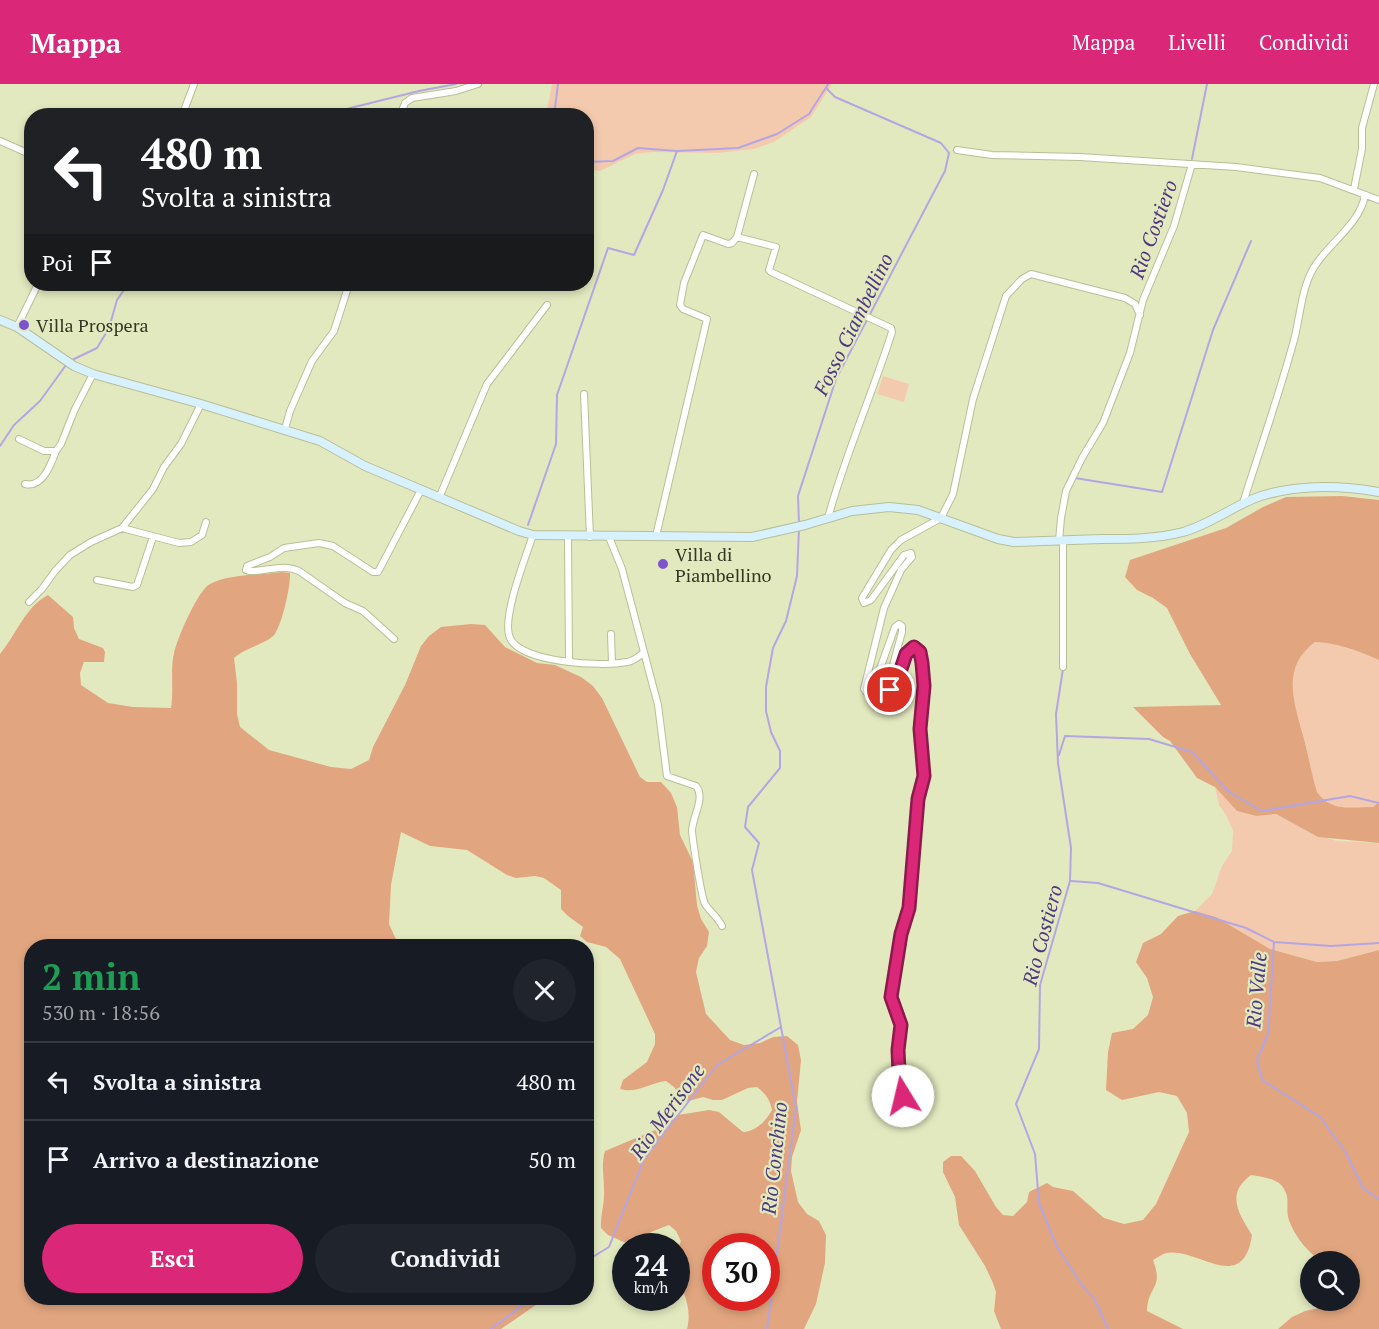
<!DOCTYPE html>
<html lang="it">
<head>
<meta charset="utf-8">
<style>
	:root { --surface:#171b24; --page:#20242c; --text:#f1f3f6; --muted:#9ea1a6; --line:#363941; --accent:#db2777 }
	body { margin:0; font-family:"PT Serif",serif; background:var(--page); color:var(--text); height:100vh; display:flex; flex-direction:column; font-size:22px; white-space:nowrap }
	* { box-sizing:border-box; margin:0 }
	p { font-size:20px; color:var(--muted) }
	.icon { flex:none; width:33px; height:33px; fill:none; stroke:currentColor; stroke-width:2; stroke-linecap:round; stroke-linejoin:round }
	.map { position:relative; flex:1; overflow:hidden }
	.side { position:absolute; left:24px; top:855px; width:570px; height:366px; display:flex; flex-direction:column; background:var(--surface); border-radius:24px; box-shadow:0 3px 9px #0003 }
	.side>* { flex:none }
	.hud { position:absolute; left:24px; top:24px; width:570px; height:183px; border-radius:24px; box-shadow:0 3px 9px #0003; background:#202124; color:#fff; overflow:hidden }
	.buttons { position:absolute; left:1300px; top:1167px; display:grid; gap:12px }
	.buttons a { display:grid; place-items:center; width:60px; height:60px; border-radius:50%; background:var(--surface); box-shadow:0 3px 9px #0003; font-size:30px }
	.speed { position:absolute; left:612px; top:1149px; display:flex; gap:12px; font-size:30px; font-weight:700; text-align:center }
	.speed>* { display:grid; place-content:center; width:78px; height:78px; border-radius:50%; background:var(--surface); box-shadow:0 3px 9px #0003; line-height:1 }
	.speed small { font-size:15px; font-weight:400 }
	.speed .limit { border:9px solid #d22; background:#fff; color:#111 }
	.pin { position:absolute; display:grid; place-items:center; width:51px; height:51px; color:#fff; margin:-26px; border:3px solid #fff; border-radius:50%; box-shadow:0 2px 6px #0007 }
	.me { position:absolute; width:66px; margin:-33px; rotate:351deg; stroke-linejoin:round; filter:drop-shadow(0 0 4px #0008) }
	.turn { display:flex; align-items:center; gap:21px; height:126px; padding:0 18px; font-size:27px }
	.turn .icon { width:78px; height:78px; stroke-width:2.5 }
	.turn b { display:block; font-size:42px; line-height:51px }
	.then { display:flex; align-items:center; height:57px; padding:0 18px; background:#0003; gap:12px; font-size:22px }
	.round { display:grid; place-items:center; flex:none; width:63px; height:63px; border-radius:32px; background:var(--page) }
	.headline { display:flex; align-items:center; justify-content:space-between; height:102px; padding:0 18px }
	h1 { font-size:36px; font-weight:800; line-height:45px; color:#1e9e55 }
	.action { display:flex; gap:12px; margin-top:auto; padding:12px 18px }
	.action a { flex:1; height:69px; border-radius:36px; background:var(--accent); color:#fff; font-size:24px; font-weight:800; line-height:69px; text-align:center }
	.action a+a { background:var(--page); color:var(--text) }
	ul { padding:0; list-style:none }
	li { display:flex; align-items:center; gap:18px; height:78px; padding:0 18px; border-top:2px solid var(--line) }
	li div { flex:1 }
	li b { display:block; font-size:22px }
	li em { font-style:normal }
	header { display:flex; align-items:center; gap:36px; box-sizing:border-box; height:84px; padding:0 30px; background:var(--accent); color:#fff }
	header strong { font-size:28px }
	nav { display:flex; gap:33px; margin-inline-start:auto; font-size:21px }
	.map>svg:first-child { display:block }
	.green { fill:#f4caaf }
	.forest { fill:#e1a67f; fill-rule:evenodd }
	.lines { fill:none; stroke-linecap:round; stroke-linejoin:round }
	.stream { stroke:#b4a6e3; stroke-width:2 }
	.street-casing { stroke:#b8bf96; stroke-width:8 }
	.secondary-casing { stroke:#b8bf96; stroke-width:10 }
	.street { stroke:#fff; stroke-width:6 }
	.secondary { stroke:#d8f1ff; stroke-width:8 }
	.route-casing { stroke:#8e194d; stroke-width:15 }
	.route { stroke:#db2777; stroke-width:10 }
	.poi-dot { fill:#7c55ce; stroke:#e3e9bf; stroke-width:2 }
	.labels { text-anchor:middle; dominant-baseline:central; stroke-width:4.5; stroke-linejoin:round; paint-order:stroke }
	.poi-label { font-size:18px; fill:#343726; stroke:#e3e9bf; text-anchor:start }
	.water-label { font-size:20px; font-style:italic; fill:#4e3880; stroke:#e3e9bf }
</style>
</head>
<body>
<header>
<strong>Mappa</strong>
<nav><a>Mappa</a><a>Livelli</a><a>Condividi</a></nav>
</header>
<div class="map">
<svg width="1379" height="1245" viewBox="0 0 1379 1245">
	<rect width="100%" height="100%" fill="#e3e9bf"/>
	<path class="green" d="M552,0H832L811,33L774,58L754,65L717,69L652,68L635,70L600,87L587,85L586,32L546,31Z
		M883,292L909,300L904,318L877,310Z
		M1315,558C1338,559 1357,567 1379,576V718L1373,723C1350,723 1331,728 1317,708C1311,688 1308,668 1302,648C1293,614 1282,583 1315,558Z
		M1215,703L1237,727L1256,732L1276,730L1309,748L1337,757L1379,759V866L1337,877L1317,878L1270,865L1216,833L1195,827L1212,810L1222,782L1232,767L1233,747L1226,731L1219,721Z"/>
	<path class="forest" d="M1342,412L1379,416V576C1358,567 1338,559 1315,558C1282,583 1293,614 1302,648C1308,668 1311,688 1317,708C1331,728 1350,723 1373,723L1379,718V759L1318,753L1276,730L1256,732L1237,727L1215,703L1197,694L1170,657L1163,653L1133,623L1221,621L1190,570L1167,524L1153,514L1137,506L1125,493L1130,476L1226,444L1263,423L1286,413Z
		M282,488L290,489C291,501 281,547 272,553C260,562 245,564 234,574L237,599V630L240,643L269,666L331,683L351,685L369,676L373,663L405,601L421,562L429,552L441,543L471,540L485,541L505,563L537,579L555,581L581,593L593,602L602,614L640,693L647,698H661L671,709L677,723L680,751L693,778L697,821L701,835L709,848L707,862L699,874L696,888L706,930L730,956L744,961L760,959L773,953L787,952L798,961L801,976L797,1018L801,1046L792,1073L791,1087L798,1118L807,1130L819,1137L826,1151L825,1179L816,1220L804,1245H687C696,1212 665,1191 681,1157L676,1147L669,1141L651,1148L636,1159H626L608,1151L601,1144C600,1131 605,1119 604,1106C604,1092 601,1080 605,1067L660,1044L678,1031L709,1026L719,1028L743,1048C756,1047 766,1037 772,1026C770,1016 766,1010 757,1003L748,1004L722,1016H713L703,1013L685,1018L674,1003L666,997C649,999 637,1010 620,1005L623,996L647,978L655,960V950L620,875L606,863L587,858L580,852L583,843L568,832L561,825V806L544,794L535,792L516,794L507,791L467,766L430,762L401,748L391,801L389,840L399,862H32V1214H546L501,1245H0V570C16,551 25,523 48,511L73,533L74,544L79,555L103,564L105,568L104,578H84L80,589L81,601L108,619L133,623L171,624C174,606 170,586 174,569C177,555 198,506 210,500C230,490 259,491 282,488ZM716,1162H766V1214H716Z
		M1195,827L1216,833L1270,865L1317,878L1337,877L1379,866V1245H1278L1292,1233L1305,1227L1319,1224L1334,1217L1350,1216V1178C1342,1178 1329,1180 1322,1177C1307,1169 1292,1148 1288,1133C1286,1124 1290,1114 1284,1105C1278,1094 1262,1093 1251,1091C1225,1110 1239,1130 1252,1151C1243,1212 1198,1163 1166,1169C1162,1170 1157,1174 1153,1176C1164,1205 1148,1201 1147,1227L1183,1245H1001L994,1227L996,1208L993,1199L985,1182L959,1141L955,1113L943,1088V1078L951,1072H961L975,1087L996,1123L1003,1131L1013,1132L1027,1118L1029,1108L1047,1099L1053,1103L1073,1107L1104,1134L1124,1140L1143,1136L1156,1120L1189,1048L1187,1029L1177,1012L1159,1008L1122,1016L1106,1006L1108,968L1112,949L1133,945L1148,931L1153,913L1147,894L1136,878L1143,859L1161,850L1178,832Z
		M587,1153C595,1166 595,1173 587,1187Z"/>
	<g class="lines">
		<path class="stream" d="M318,32L419,7L456,0
			M554,32L558,0
			M1192,75L1207,0
			M586,78L613,77L638,64L677,67
			M70,277L97,264L109,244L117,216L128,200
			M0,362L14,341L40,317L66,281
			M1075,394L1162,408L1213,246L1251,157
			M799,439L798,412L836,295L945,87L949,69L941,59L835,13L826,4L828,0
			M528,441L556,360L557,311L608,164L634,171L663,106L677,67L738,64L777,50L809,30L825,5
			M1063,585L1056,630L1058,679L1071,764L1070,797L1040,901L1039,965L1016,1020L1035,1070L1039,1119L1057,1163L1084,1204L1094,1214L1108,1245
			M1059,671L1065,652L1149,655L1192,668L1229,708L1262,727L1350,712L1379,719
			M1071,797L1098,799L1246,844L1274,858L1331,862L1379,859
			M1274,858L1268,950L1257,976L1262,996L1320,1033L1346,1069L1363,1104L1379,1115
			M586,1177L609,1163L644,1075L717,981L781,943
			M491,1245L532,1214
			M767,1245L796,1024L752,786L759,759L745,743L748,723L780,684V667L771,648L766,627V603L773,564L786,537L797,492L799,445"/>
		<g class="street-casing">
			<path id="street" d="M182,32L194,0
				M400,32L405,19L412,14L456,7L478,0
				M0,57L32,71
				M957,66L992,71L1080,73L1236,83L1320,94L1379,116
				M1354,105L1362,65V44L1374,0
				M737,153L776,163L769,186L771,188L891,244L892,248C872,311 845,371 828,434
				M17,243L38,200
				M584,310L590,453
				M285,345L290,327L312,277L334,247L349,200
				M19,355L44,367H56L61,360L75,325L93,290
				M25,400C43,404 51,380 56,367
				M439,414L487,300L547,221
				M1243,419C1260,365 1279,311 1294,256C1300,234 1301,206 1313,185C1327,160 1360,141 1365,111
				M122,444L179,459L191,458L202,451L206,438
				M533,451C526,472 501,535 510,554C521,579 603,583 627,578C634,577 638,573 643,569
				M656,452L707,235L683,225L680,221L684,199L703,151L728,160L732,159L737,153L754,90
				M568,453L569,578
				M609,453L622,485L658,621L667,692L696,702C706,714 692,733 692,747C693,758 701,812 705,820C710,828 718,833 722,842
				M1059,457L1061,434L1066,407L1082,374L1103,339L1130,269L1143,216L1174,142L1192,80
				M97,496L133,503L137,501L153,453
				M29,518L42,505L55,487L70,471L91,458L122,444L153,405L164,383L181,360L201,320
				M611,550L612,579
				M394,555L363,527L345,519L299,487C282,479 267,488 249,487L246,486L247,482L270,473L284,464L319,459L333,462L373,488H378L421,406
				M1063,583V457
				M903,1012L899,988L898,966L901,941L891,913L901,851L909,824L918,715L924,692L920,645L923,602V579L920,568L914,563L906,570L894,606H890L887,603L902,548V542L899,540L895,543L872,607L866,608L864,605L884,524L901,486L912,473L911,469L904,471L871,516L864,519L862,514L891,466L901,456L941,434L953,410L973,315L1006,212L1022,195L1031,190L1125,214L1135,220L1140,231"/>
		</g>
		<g class="secondary-casing">
			<path id="secondary" d="M0,236L17,243L74,282L93,290L201,320L320,357L365,382L519,447L533,451L752,453L805,441L852,427L889,423L918,426L998,455L1014,458C1043,457 1072,456 1101,455C1128,455 1156,455 1183,448C1208,441 1229,425 1253,415C1291,400 1339,401 1379,408"/>
		</g>
		<use href="#street" class="street"/>
		<use href="#secondary" class="secondary"/>
	</g>
	<g class="lines">
		<g class="route-casing">
			<path id="route" d="M890,606H894L906,570L914,563L920,568L922,579L924,602L920,645L924,692L918,715L909,824L901,850L891,913L901,941L898,966L899,988L903,1012"/>
		</g>
		<use href="#route" class="route"/>
	</g>
	<g class="poi-dot">
		<circle cx="24" cy="241" r="6"/>
		<circle cx="663" cy="480" r="6"/>
	</g>
	<g class="labels">
		<g class="poi-label">
			<text x="36" y="241">Villa Prospera</text>
			<text x="675" y="470">Villa di<tspan x="675" dy="21">Piambellino</tspan></text>
		</g>
		<g class="water-label">
			<text transform="translate(1153 145) rotate(-70)">Rio Costiero</text>
			<text transform="translate(853 240) rotate(-64)">Fosso Ciambellino</text>
			<text transform="translate(1042 851) rotate(-75)">Rio Costiero</text>
			<text transform="translate(1256 906) rotate(-85)">Rio Valle</text>
			<text transform="translate(667 1027) rotate(-54)">Rio Merisone</text>
			<text transform="translate(774 1074) rotate(-84)">Rio Conchino</text>
		</g>
	</g>
</svg>
<div class="buttons">
<a><svg class="icon" aria-label="search" viewBox="0 0 24 24"><circle cx="10" cy="10" r="6"/><path d="M15 15l6 6"/></svg></a>
</div>
<div class="speed"><div>24<small>km/h</small></div><div class="limit">30</div></div>
<div class="pin" style="left:890px;top:606px;background:#d93025"><svg class="icon" aria-label="arrive" viewBox="0 0 24 24"><path d="M6 21V4h12l-3 4 3 4H6"/></svg></div>
<svg class="me" style="left:903px;top:1012px" viewBox="-20 -20 40 40"><circle r="19" fill="#fff"/><path d="M0-13L10 11 0 6-10 11z" fill="#db2777"/></svg>
<div class="hud">
<div class="turn"><svg class="icon" aria-label="left" viewBox="0 0 24 24"><path d="M17 20v-9H6M10 6l-5 5 5 5"/></svg><div><b>480 m</b>Svolta a sinistra</div></div>
<div class="then">Poi<svg class="icon" aria-label="arrive" viewBox="0 0 24 24"><path d="M6 21V4h12l-3 4 3 4H6"/></svg></div>
</div>
<section class="side">
<div class="headline"><div><h1>2 min</h1><p>530 m · 18:56</p></div><a class="round"><svg class="icon" aria-label="close" viewBox="0 0 24 24"><path d="M6 6l12 12M18 6L6 18"/></svg></a></div>
<ul>
<li><svg class="icon" aria-label="left" viewBox="0 0 24 24"><path d="M17 20v-9H6M10 6l-5 5 5 5"/></svg><div><b>Svolta a sinistra</b></div><em>480 m</em></li>
<li><svg class="icon" aria-label="arrive" viewBox="0 0 24 24"><path d="M6 21V4h12l-3 4 3 4H6"/></svg><div><b>Arrivo a destinazione</b></div><em>50 m</em></li>
</ul>
<div class="action"><a>Esci</a><a>Condividi</a></div>
</section>
</div>
</body>
</html>
